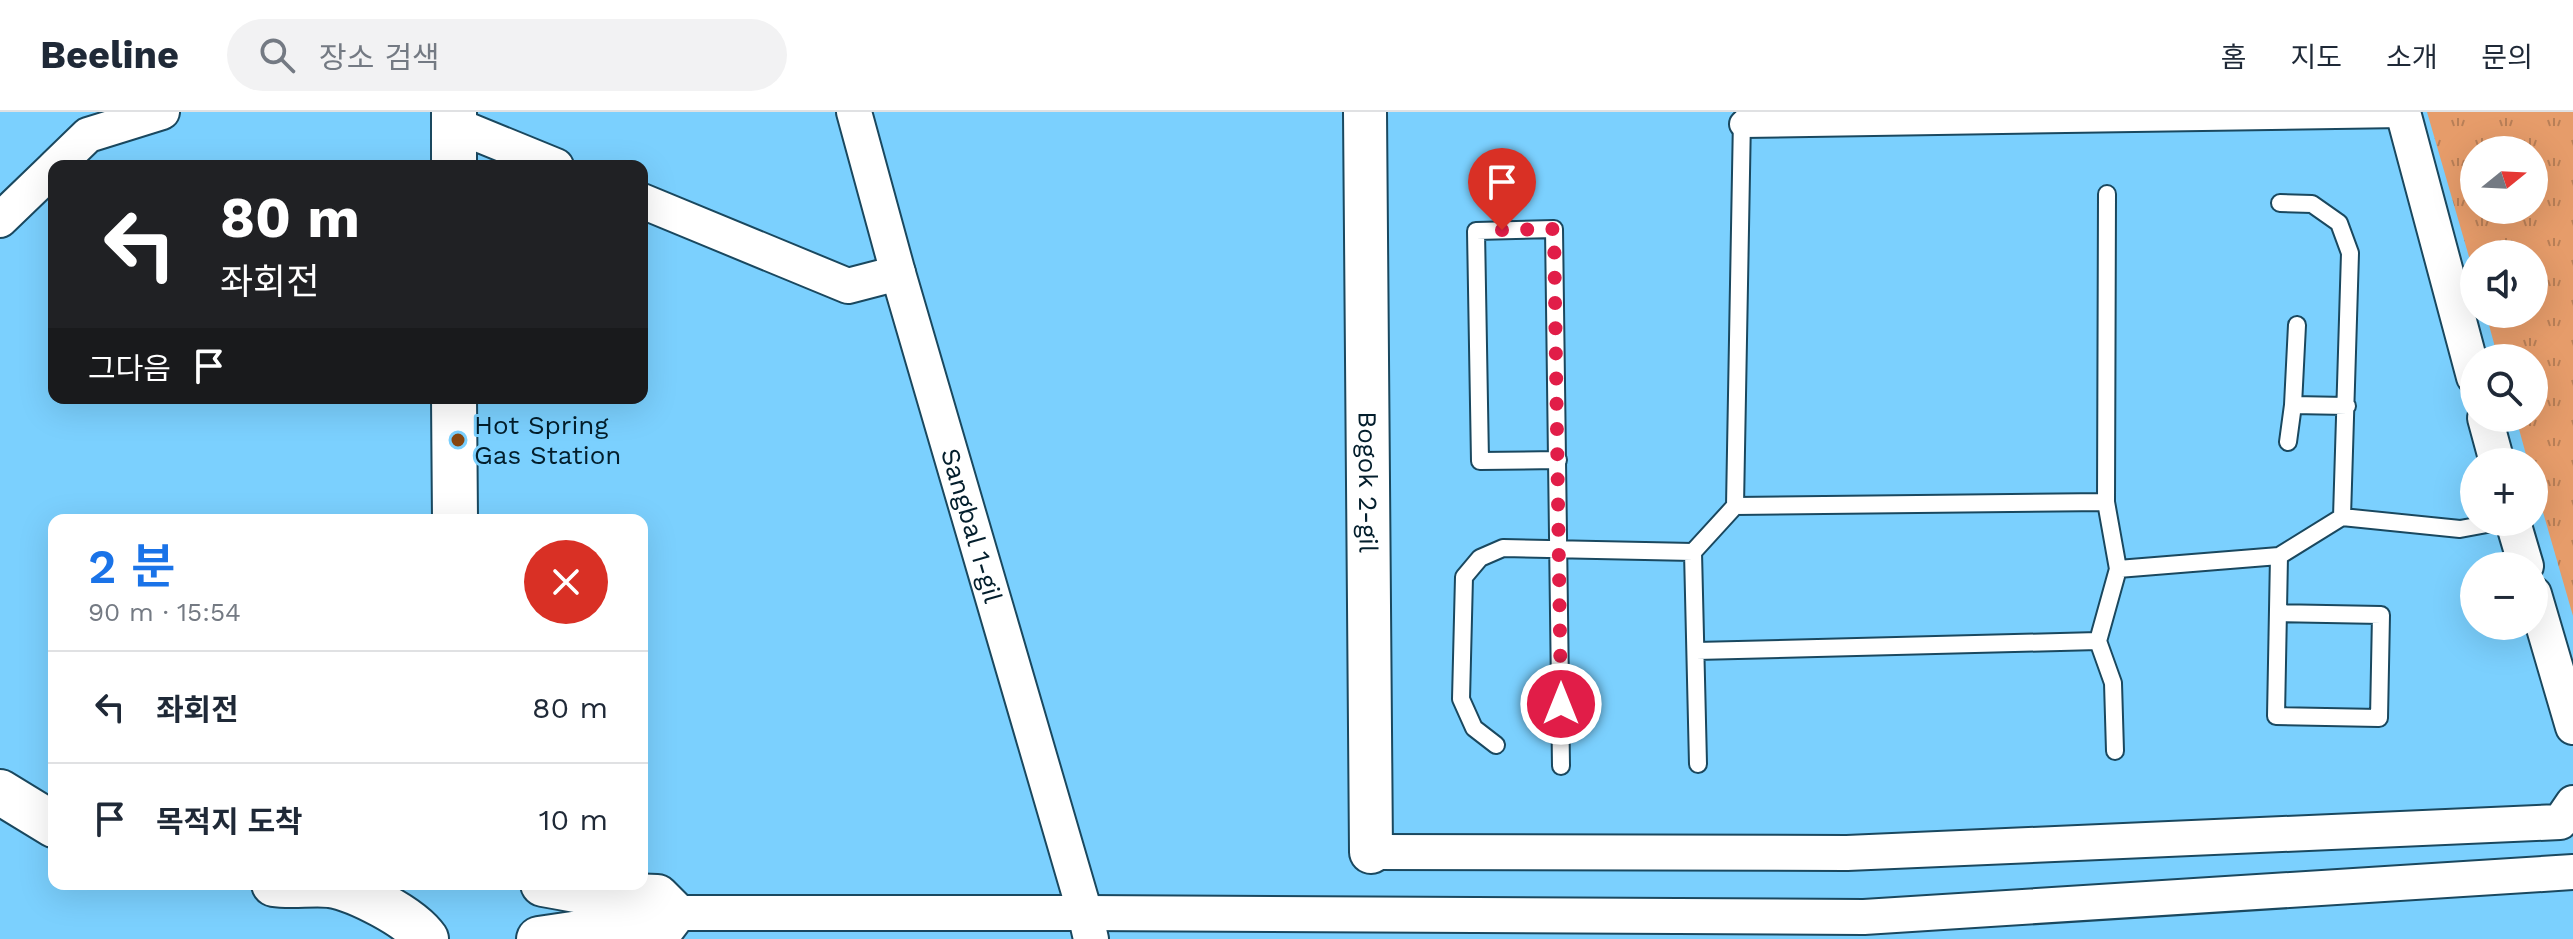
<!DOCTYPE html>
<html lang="ko">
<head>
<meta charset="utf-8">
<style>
	:root { --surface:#fff; --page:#f2f2f3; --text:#1f2937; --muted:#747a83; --line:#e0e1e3; --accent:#1a73e8 }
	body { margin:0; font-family:"Work Sans","Noto Sans KR",sans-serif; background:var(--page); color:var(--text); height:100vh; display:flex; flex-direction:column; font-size:30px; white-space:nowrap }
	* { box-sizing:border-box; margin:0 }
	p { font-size:26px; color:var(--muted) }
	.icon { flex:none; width:44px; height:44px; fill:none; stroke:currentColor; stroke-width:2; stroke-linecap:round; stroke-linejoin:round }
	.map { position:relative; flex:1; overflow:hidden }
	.drawer { position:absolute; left:48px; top:402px; width:600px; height:376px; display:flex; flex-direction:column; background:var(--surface); border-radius:16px; box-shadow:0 8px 32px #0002 }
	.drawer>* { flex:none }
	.banner { position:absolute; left:48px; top:48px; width:600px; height:244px; border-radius:16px; box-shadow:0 8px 32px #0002; background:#202124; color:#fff; overflow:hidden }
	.needle { width:52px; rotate:72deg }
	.fabs { position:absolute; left:2460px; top:24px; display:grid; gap:16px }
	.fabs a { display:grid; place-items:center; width:88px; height:88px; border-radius:50%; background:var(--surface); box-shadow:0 8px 32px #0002; font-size:40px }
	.pin { position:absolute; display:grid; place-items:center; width:68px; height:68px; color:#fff; margin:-82px -34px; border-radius:50% 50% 50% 0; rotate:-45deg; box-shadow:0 0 8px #0007 }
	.pin .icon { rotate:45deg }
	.me { position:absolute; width:88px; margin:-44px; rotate:0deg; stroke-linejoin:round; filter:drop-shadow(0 0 6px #0008) }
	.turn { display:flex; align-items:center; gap:28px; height:168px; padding:0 40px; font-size:36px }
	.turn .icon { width:104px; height:104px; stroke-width:2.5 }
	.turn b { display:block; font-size:56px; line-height:68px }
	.then { display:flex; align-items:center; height:76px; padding:0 40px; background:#0003; gap:16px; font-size:30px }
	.round { display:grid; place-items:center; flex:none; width:84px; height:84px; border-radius:42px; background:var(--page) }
	.summary { display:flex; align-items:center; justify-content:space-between; height:136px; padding:0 40px }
	h1 { font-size:48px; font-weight:600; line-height:60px; color:var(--accent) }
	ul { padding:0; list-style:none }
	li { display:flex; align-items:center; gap:24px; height:112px; padding:0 40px; border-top:2px solid var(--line) }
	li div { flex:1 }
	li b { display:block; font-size:30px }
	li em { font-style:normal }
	header { display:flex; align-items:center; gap:48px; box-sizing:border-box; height:112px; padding:0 40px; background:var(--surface); border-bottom:2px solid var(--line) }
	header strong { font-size:38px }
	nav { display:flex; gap:44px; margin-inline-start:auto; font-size:28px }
	.search { width:560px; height:72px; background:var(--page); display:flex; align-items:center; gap:20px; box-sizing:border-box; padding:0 28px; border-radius:44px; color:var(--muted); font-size:30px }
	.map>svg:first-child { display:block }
	.grass { fill:url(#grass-tufts); fill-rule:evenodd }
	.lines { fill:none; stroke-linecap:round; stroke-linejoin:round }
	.service-casing { stroke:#1a485f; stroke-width:20 }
	.pedestrian-casing { stroke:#1a485f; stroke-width:30 }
	.minor-casing { stroke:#1a485f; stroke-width:38 }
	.tertiary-casing { stroke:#1a485f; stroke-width:46 }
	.secondary-casing { stroke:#1a485f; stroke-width:48 }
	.service { stroke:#fff; stroke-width:16 }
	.pedestrian { stroke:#fff; stroke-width:26 }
	.minor { stroke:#fff; stroke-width:34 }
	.tertiary { stroke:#fff; stroke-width:42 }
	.secondary { stroke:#fff; stroke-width:44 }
	.route { stroke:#e11d48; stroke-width:14; stroke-dasharray:0 25.2 }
	.poi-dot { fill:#874610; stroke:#7bd0fe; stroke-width:3 }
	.labels { text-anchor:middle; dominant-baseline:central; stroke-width:6; stroke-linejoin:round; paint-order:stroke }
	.poi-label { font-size:26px; fill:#031e2c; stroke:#7bd0fe; text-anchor:start }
	.street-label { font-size:26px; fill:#031e2c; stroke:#7bd0fe }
</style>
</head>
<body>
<header>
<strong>Beeline</strong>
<div class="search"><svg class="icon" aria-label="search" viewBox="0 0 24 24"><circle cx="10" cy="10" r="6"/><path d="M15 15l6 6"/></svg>장소 검색</div>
<nav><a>홈</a><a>지도</a><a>소개</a><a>문의</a></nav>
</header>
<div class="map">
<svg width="2573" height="827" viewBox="0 0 2573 827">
	<defs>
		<pattern id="grass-tufts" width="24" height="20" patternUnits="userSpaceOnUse" patternTransform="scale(2)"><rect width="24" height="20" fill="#e69c6a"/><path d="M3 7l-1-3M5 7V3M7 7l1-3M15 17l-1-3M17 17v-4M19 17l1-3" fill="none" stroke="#b87f57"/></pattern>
	</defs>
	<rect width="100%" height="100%" fill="#7bd0fe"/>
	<path class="grass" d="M2427,0H2573V504L2534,369V350H2528L2516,306H2534V246H2498L2486,202H2534V142H2474V162ZM2474,38H2534V98H2474Z"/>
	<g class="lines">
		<g class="service-casing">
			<path id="service" d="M2107,82L2106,390L2118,457L2098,529L2113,571L2115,639
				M2280,91L2312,92L2339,111L2350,141L2342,405
				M2293,293L2347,294
				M2288,330L2293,293L2297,213
				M1558,348L1480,349L1476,119L1554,117L1561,654
				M1735,394L2106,390
				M1693,440L1698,652
				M2279,444L2276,604L2379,606L2381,503L2279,501
				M2118,457L2279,444L2342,405L2460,417L2498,410
				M1696,539L2098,529
				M1496,633L1474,616L1461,587L1464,465L1480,446L1503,436L1693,440L1735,394L1742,6"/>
		</g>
		<g class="pedestrian-casing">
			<path id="pedestrian" d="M1743,12L2403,2"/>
		</g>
		<g class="minor-casing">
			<g id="minor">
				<path id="s1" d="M854,0L898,161L1085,801L1091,827"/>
				<path d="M2403,0L2474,265"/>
				<path d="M453,12L556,54"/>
				<path d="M56,54L88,23L162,0"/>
				<path d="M642,89L848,174L898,161"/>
				<path d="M0,108L54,56"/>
				<path d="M2485,306L2497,350"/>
				<path d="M2513,410L2526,454"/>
				<path d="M2534,482L2573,615"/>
				<path d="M1371,740L1847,741L2560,710L2573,691"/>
				<path d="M673,801H1085L1864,805L2573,760"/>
			</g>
		</g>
		<g class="tertiary-casing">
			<g id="tertiary">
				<path id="s2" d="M1365,0L1371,740"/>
			</g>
		</g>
		<g class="secondary-casing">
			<path id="secondary" d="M454,0V54
				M454,286L455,408
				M0,680L54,713
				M274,772C292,775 311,771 330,773C356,777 411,805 426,827
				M539,827L607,817H661L673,801L657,785L604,783L543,772"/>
		</g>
		<use href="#service" class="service"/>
		<use href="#pedestrian" class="pedestrian"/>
		<use href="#minor" class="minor"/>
		<use href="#tertiary" class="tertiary"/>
		<use href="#secondary" class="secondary"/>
	</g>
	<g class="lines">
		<path class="route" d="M1502,118L1554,117L1561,592"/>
	</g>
	<circle class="poi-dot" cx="458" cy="328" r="8"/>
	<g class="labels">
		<g class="poi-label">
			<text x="474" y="313">Hot Spring<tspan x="474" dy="30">Gas Station</tspan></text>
		</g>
		<g class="street-label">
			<text stroke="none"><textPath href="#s2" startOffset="370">Bogok 2-gil</textPath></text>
			<text stroke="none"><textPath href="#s1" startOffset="430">Sangbal 1-gil</textPath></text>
		</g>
	</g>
</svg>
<div class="fabs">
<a><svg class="needle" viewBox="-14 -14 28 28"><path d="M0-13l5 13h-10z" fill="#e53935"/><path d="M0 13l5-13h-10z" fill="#747a83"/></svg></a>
<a><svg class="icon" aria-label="sound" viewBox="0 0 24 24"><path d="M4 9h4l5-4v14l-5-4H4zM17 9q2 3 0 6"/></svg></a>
<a><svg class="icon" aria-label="search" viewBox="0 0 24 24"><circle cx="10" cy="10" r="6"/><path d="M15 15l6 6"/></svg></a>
<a>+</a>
<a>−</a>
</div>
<div class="pin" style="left:1502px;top:118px;background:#d93025"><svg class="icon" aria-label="arrive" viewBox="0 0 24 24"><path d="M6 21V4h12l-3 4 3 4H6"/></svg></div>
<svg class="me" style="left:1561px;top:592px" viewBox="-20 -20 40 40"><circle r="17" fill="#e11d48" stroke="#fff" stroke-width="3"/><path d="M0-11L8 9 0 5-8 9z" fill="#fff"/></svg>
<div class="banner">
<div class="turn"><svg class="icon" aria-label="left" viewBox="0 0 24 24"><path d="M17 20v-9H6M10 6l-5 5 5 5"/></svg><div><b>80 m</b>좌회전</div></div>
<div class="then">그다음<svg class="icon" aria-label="arrive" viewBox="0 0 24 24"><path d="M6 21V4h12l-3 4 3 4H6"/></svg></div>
</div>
<section class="drawer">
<div class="summary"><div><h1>2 분</h1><p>90 m · 15:54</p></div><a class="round" style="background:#d93025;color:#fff"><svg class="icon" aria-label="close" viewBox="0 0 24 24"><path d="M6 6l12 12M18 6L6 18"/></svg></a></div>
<ul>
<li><svg class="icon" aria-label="left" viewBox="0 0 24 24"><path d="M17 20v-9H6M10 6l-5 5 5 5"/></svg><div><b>좌회전</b></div><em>80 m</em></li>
<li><svg class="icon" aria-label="arrive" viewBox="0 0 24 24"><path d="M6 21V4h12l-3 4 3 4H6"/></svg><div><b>목적지 도착</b></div><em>10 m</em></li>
</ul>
</section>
</div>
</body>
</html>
